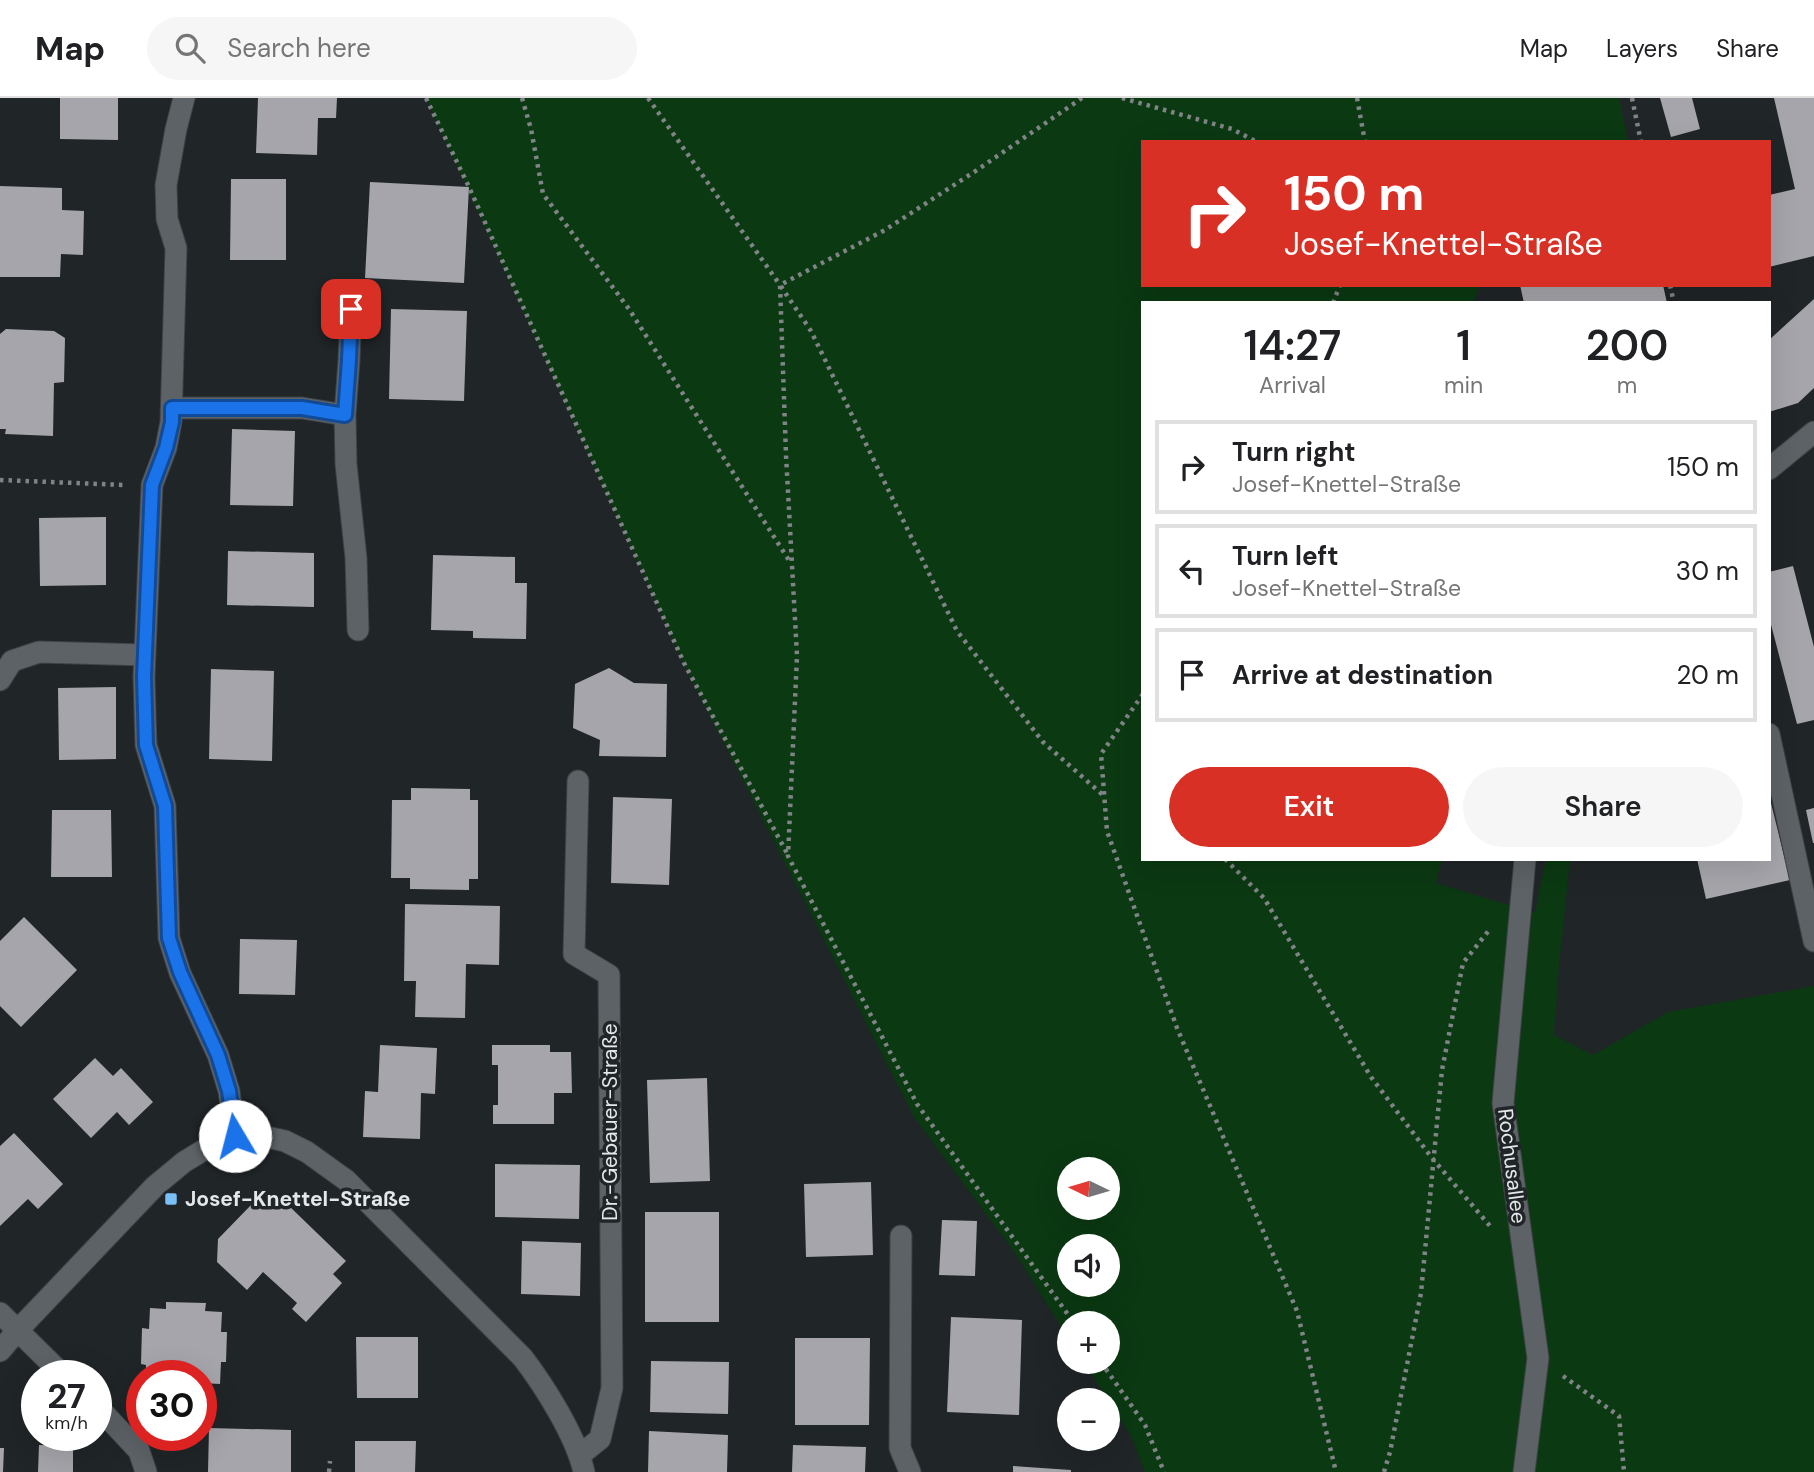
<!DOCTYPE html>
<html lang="en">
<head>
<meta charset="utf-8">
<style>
	:root { --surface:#fff; --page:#f6f6f6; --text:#202124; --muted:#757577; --line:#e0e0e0; --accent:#d93025 }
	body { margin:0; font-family:"DM Sans",sans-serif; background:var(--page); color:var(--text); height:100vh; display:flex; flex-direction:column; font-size:26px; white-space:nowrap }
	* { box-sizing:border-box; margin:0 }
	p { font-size:23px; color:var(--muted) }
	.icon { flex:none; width:38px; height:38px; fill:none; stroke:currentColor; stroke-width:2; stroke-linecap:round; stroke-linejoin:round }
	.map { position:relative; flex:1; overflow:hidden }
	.panel { position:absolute; left:1141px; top:203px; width:630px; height:560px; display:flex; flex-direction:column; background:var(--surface); border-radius:0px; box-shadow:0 7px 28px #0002 }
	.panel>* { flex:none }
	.top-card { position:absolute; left:1141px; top:42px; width:630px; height:147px; border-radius:0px; box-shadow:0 7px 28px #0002; background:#d93025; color:#fff; overflow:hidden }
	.needle { width:46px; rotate:275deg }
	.buttons { position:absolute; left:1057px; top:1059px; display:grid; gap:14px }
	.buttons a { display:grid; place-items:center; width:63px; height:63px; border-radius:50%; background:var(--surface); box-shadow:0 7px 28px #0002; font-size:35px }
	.speed { position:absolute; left:21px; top:1262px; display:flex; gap:14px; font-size:35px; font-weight:700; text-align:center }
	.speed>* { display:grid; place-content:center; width:91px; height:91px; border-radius:50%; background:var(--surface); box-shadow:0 7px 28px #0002; line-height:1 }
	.speed small { font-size:18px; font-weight:400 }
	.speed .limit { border:10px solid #d22; background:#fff; color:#111 }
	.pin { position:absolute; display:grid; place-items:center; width:60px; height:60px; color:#fff; margin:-30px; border-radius:14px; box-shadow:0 4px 10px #0006 }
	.me { position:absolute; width:77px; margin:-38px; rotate:352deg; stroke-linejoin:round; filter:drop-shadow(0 0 5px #0008) }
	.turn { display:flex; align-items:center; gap:24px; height:147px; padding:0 28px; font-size:32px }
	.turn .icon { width:91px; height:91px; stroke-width:2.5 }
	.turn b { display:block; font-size:49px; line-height:60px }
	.eta { display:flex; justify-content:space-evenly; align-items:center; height:119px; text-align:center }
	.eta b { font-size:42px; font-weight:600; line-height:49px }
	.primary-button { display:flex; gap:14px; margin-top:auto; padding:14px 28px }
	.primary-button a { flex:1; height:80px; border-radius:42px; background:var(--accent); color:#fff; font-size:28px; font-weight:600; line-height:80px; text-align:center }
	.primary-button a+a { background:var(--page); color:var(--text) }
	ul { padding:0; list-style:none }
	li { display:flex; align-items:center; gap:21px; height:94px; margin:0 14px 10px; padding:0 14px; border:4px solid var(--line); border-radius:0px }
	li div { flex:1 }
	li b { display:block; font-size:26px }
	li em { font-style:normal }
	header { display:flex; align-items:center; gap:42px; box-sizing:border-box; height:98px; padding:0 35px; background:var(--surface); border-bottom:2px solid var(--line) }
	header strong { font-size:33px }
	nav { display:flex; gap:38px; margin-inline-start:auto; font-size:24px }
	.search { width:490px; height:63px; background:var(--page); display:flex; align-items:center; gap:18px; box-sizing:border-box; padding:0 24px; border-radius:38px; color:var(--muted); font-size:26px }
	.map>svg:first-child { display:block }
	.green { fill:#0b3912; fill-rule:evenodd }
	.building { fill:#a5a5ab }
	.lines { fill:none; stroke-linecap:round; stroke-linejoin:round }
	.minor-casing { stroke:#3f4245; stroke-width:23 }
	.path { stroke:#808487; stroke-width:4.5; stroke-dasharray:3.5 5; stroke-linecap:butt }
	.minor { stroke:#5d6266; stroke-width:21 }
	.route-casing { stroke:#114b97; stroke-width:18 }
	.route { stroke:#1a73e8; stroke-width:12 }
	.poi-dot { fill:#7abff8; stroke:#202528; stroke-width:2.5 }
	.labels { text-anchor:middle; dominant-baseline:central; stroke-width:7; stroke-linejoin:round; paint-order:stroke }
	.street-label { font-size:21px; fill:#e5e8ea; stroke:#202528 }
	.poi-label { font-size:21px; font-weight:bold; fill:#e5e8ea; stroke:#202528; text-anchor:start }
</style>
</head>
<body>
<header>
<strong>Map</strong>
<div class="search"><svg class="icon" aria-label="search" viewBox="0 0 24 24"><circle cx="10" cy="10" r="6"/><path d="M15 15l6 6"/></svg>Search here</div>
<nav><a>Map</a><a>Layers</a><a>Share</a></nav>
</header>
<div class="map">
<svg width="1814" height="1374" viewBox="0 0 1814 1374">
	<rect width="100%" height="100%" fill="#202528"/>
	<path class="green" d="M426,0H1619L1628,44H1143V187H1480L1473,205H1143V761H1442L1436,785L1535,815L1546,761H1570L1559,868L1554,937L1593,957L1668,914L1814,888V1374H1145L1131,1338L1084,1264H1108V1225H1069V1241L1015,1155L914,1019L688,574ZM1069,1071H1108V1110H1069ZM1069,1148H1108V1186H1069Z"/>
	<path class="building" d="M60,0H118V42L60,41Z
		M258,0H337L336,20H318L317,57L256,55Z
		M1660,0H1692L1700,31L1671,39Z
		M1774,0H1814V158L1769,169V97L1795,91Z
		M231,81H286V162H230Z
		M370,84L469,89L464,185L365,180Z
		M0,88L62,90V112L84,113L83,157L61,156L60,179H0Z
		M1520,187H1663L1667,205H1524Z
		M1814,201V290L1798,305L1769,314V242Z
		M391,211L467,213L464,303L389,301Z
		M6,231L54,233L65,240L64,284L54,285L53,338L5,336L6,331H0V236Z
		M232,331L295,333L293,408L230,407Z
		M106,419V487L40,488L39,420Z
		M228,453L314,455V509L227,507Z
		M433,457L515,459V485H527L526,541L473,540V533L431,532Z
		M1793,468L1814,549V622L1797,626L1769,519V474Z
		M609,570L634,585L667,586L666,659L599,658L600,642L573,630L575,586Z
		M211,571L274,573L272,663L209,661Z
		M116,589V661L59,662L58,590Z
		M411,690L470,691V702H478V781H469V792L410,791V780H391L392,702H411Z
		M1769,697L1790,782L1706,801L1697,761H1769Z
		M613,699L672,701L669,787L611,785Z
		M1814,710V745H1813L1806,712Z
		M52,712H111L112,779H51Z
		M405,806L500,808L499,867L466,866L465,920L415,919L416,883H404Z
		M24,819L77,872L21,929L0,908V843Z
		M240,841L297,842L295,897L239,896Z
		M380,947L437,950L435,996L421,995L420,1041L363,1039L365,993L378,994Z
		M492,947H550V954H571L572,995H554V1026H493V1007H498V967H492Z
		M95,960L113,978L121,970L153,1004L129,1027L117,1014L91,1040L53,1001Z
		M707,980L710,1083L650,1085L647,982Z
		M14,1035L63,1086L38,1111L28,1101L0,1128V1048Z
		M495,1066L580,1067L579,1121L495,1119Z
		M871,1084L873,1157L806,1159L804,1086Z
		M252,1106H287L346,1163L333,1176L342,1185L306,1224L292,1211L297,1205L263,1174L247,1192L217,1164L218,1141Z
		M645,1114H719V1224H645Z
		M942,1122L977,1123L975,1178L939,1177Z
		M522,1143L581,1145L580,1198L521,1196Z
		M166,1204L206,1205L205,1213L222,1214L221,1234H227L226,1264H221L220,1286L201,1285V1278H146V1267L141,1266L142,1230L149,1231L150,1210L166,1211Z
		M951,1219L1022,1222L1019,1317L947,1314Z
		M356,1239H418V1300H357Z
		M795,1240H870L869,1327H795Z
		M651,1263L729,1264L728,1316L650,1314Z
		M209,1330L291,1332V1374H208Z
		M649,1333L728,1337L727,1374H648Z
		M355,1343H416L415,1374H355Z
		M39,1347L73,1348V1374H38Z
		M793,1347L866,1349L865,1374H792Z
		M0,1350H4L3,1374H0Z
		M1013,1368L1071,1372V1374H1013Z"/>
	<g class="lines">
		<g class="minor-casing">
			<path id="minor" d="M184,0L176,31L166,87L167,121L176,150L171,324L166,350L152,387L144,579L146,647L165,708L169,840L180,875L218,957L229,993L235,1038
				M172,310H302L345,317L346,366L356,460L358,532
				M345,317L349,262L351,211
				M1769,371L1814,334
				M0,582L12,563L39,554L145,557
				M1769,636L1814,843
				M578,683L574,856L609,877L612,1290L600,1341L580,1357
				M901,1138L900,1350L910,1374
				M0,1215L64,1278
				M0,1253L17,1233L155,1088L184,1064L207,1050L235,1038H262L285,1043L307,1054L346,1082L523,1260C545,1289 576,1338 584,1374
				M96,1307L139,1353L146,1374
				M1524,1374L1538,1260L1503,1005L1525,761"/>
		</g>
		<path class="path" d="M426,0L469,89L684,565L788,757
			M522,0L531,31L543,96L629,211L790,464
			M648,0L780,187L786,357L797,558L788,758L917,1006L1074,1225
			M1082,0L977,72L885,132L780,187L811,233L957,533L1043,644L1104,698
			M1122,0L1232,31L1257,44
			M1357,0L1365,44
			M1632,0L1641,44
			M1670,187L1674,205
			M1333,205L1340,187
			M0,382L125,387
			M1143,596L1101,656L1107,733L1177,930L1297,1213L1336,1374
			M1225,761L1264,800L1371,979L1432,1060L1490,1128
			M1101,1264L1145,1327L1164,1374
			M1563,1278L1619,1318L1624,1374
			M329,1374L330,1363
			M1384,1374L1390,1354L1421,1195L1442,972L1463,865L1490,831"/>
		<use href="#minor" class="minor"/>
	</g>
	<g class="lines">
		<g class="route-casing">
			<path id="route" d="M235,1038L229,993L218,957L180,874L169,840L165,708L146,647L144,579L152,387L166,350L172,324V310H302L345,317L349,262L351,211"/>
		</g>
		<use href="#route" class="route"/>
	</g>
	<rect class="poi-dot" x="164" y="1094" width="14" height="14" rx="3.5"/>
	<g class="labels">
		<g class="street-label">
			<text transform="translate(610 1024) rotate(-90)">Dr.-Gebauer-Straße</text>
			<text transform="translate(1512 1068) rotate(83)">Rochusallee</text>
		</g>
		<g class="poi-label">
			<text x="185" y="1101">Josef-Knettel-Straße</text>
		</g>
	</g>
</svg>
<div class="buttons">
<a><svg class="needle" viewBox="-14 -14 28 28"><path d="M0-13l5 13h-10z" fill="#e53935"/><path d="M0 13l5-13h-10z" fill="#757577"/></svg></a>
<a><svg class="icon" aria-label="sound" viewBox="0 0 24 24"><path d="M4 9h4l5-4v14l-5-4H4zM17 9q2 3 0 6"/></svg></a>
<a>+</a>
<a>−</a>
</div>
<div class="speed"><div>27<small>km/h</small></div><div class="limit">30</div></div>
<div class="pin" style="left:351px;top:211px;background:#d93025"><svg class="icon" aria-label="arrive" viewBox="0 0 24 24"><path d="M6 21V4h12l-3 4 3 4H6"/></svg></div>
<svg class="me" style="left:235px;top:1038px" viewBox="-20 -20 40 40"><circle r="19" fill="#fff"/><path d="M0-13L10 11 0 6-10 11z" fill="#1a73e8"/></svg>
<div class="top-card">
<div class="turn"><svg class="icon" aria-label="right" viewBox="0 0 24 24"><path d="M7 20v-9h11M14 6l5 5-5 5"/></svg><div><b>150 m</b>Josef-Knettel-Straße</div></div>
</div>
<section class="panel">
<div class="eta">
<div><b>14:27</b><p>Arrival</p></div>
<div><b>1</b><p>min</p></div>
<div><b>200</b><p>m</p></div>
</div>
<ul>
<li><svg class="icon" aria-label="right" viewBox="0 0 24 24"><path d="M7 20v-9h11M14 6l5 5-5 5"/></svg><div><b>Turn right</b><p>Josef-Knettel-Straße</p></div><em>150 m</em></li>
<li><svg class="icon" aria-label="left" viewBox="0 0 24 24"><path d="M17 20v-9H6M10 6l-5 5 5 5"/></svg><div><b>Turn left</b><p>Josef-Knettel-Straße</p></div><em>30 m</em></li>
<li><svg class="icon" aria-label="arrive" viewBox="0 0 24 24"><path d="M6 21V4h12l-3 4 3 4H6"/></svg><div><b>Arrive at destination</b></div><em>20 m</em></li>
</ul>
<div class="primary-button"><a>Exit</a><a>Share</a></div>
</section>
</div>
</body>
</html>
